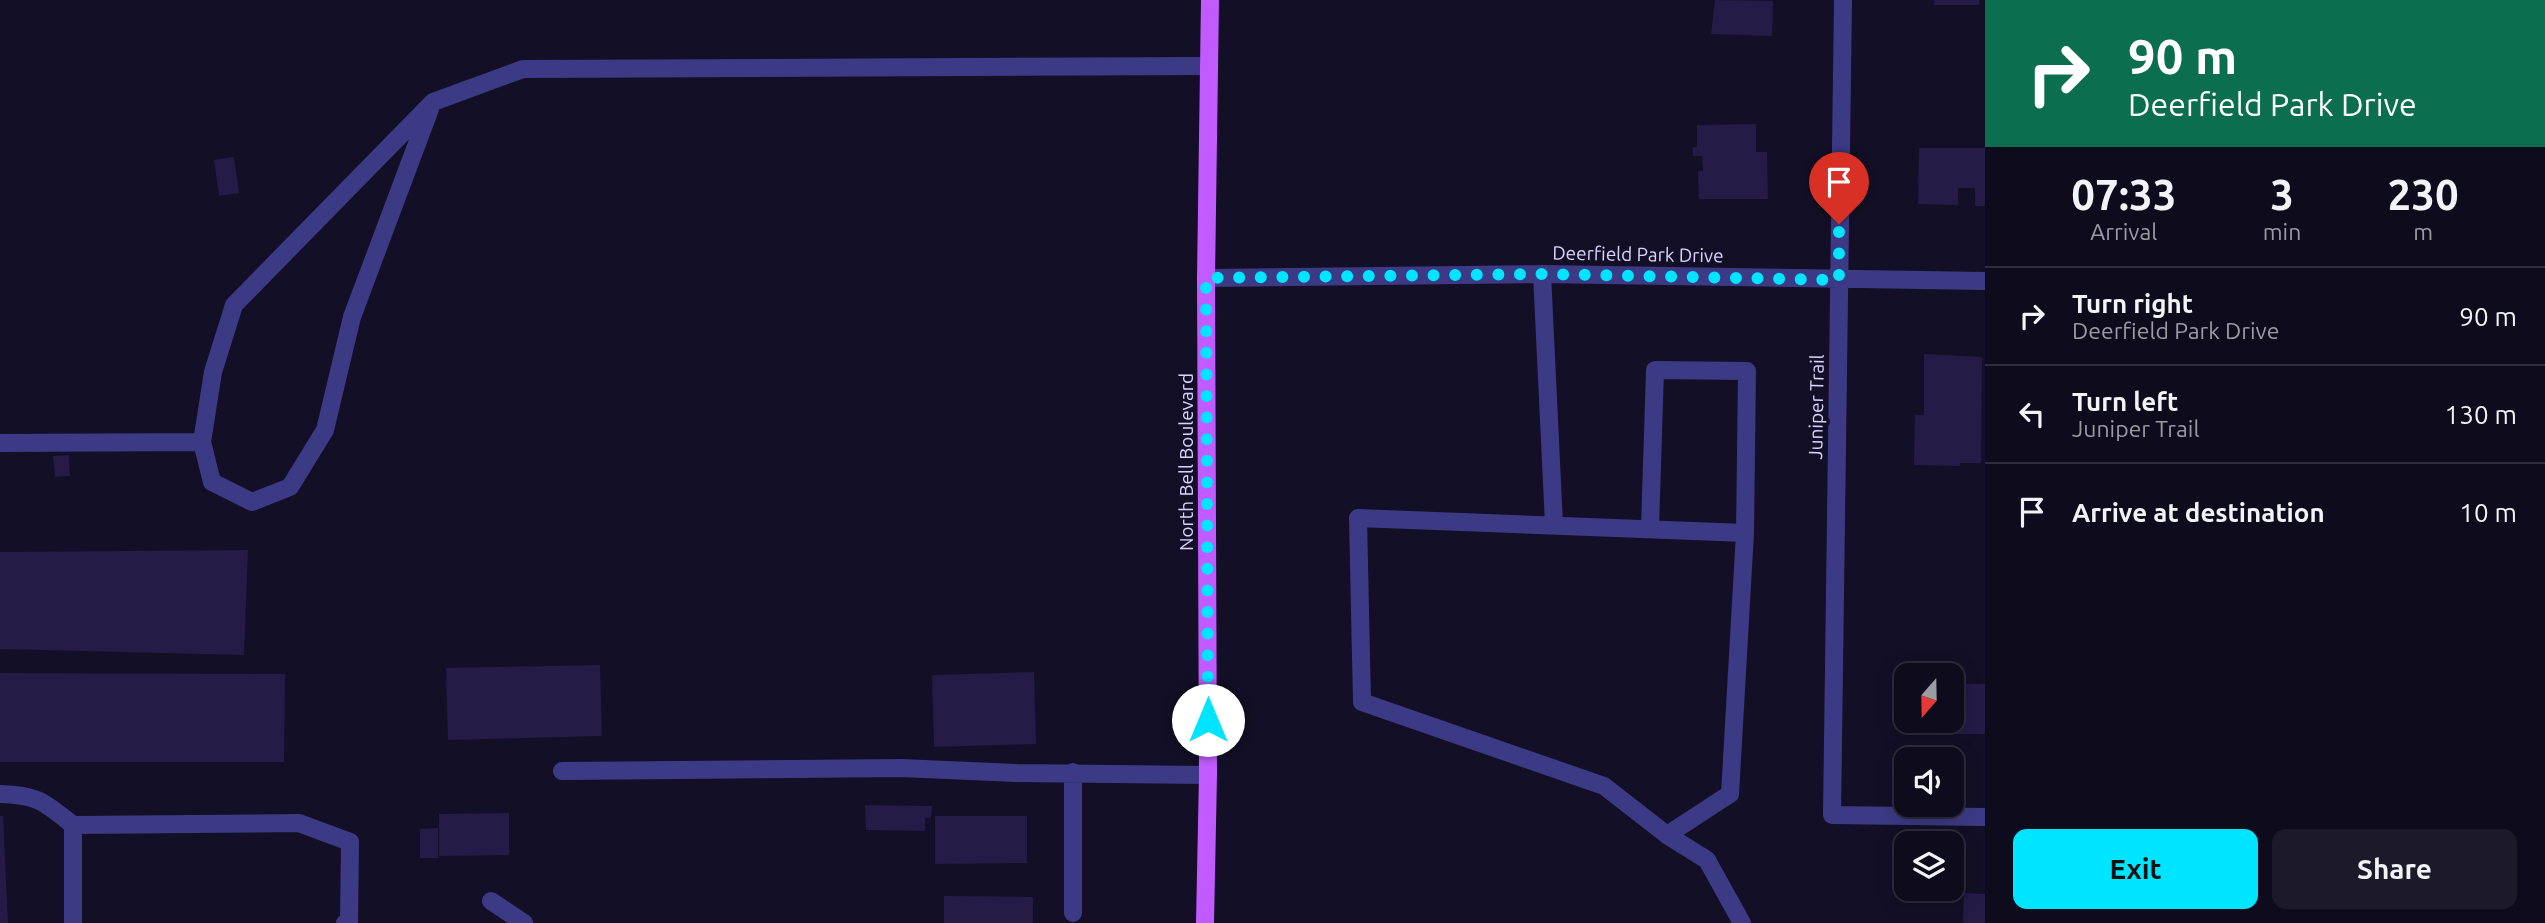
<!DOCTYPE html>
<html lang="en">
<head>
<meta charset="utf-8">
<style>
	:root { --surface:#0e0b1c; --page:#1c1929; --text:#f1f3f6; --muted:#9b9ba3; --line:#2e2b3b; --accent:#00e5ff }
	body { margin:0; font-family:Ubuntu,sans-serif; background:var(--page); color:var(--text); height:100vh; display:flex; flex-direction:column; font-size:26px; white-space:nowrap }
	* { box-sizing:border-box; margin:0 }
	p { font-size:23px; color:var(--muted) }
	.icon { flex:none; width:38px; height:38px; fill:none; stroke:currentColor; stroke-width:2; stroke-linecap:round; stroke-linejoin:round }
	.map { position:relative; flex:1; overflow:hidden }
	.details { display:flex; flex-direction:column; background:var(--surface); width:560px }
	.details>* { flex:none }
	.hud { background:#0b6e4f; color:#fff; overflow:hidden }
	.needle { width:46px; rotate:200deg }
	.controls { position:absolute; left:1894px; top:663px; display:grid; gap:14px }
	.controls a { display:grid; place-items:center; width:70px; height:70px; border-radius:14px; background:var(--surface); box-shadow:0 4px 18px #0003,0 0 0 2px var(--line); font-size:35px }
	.pin { position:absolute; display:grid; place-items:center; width:60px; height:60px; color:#fff; margin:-72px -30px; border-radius:50% 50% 50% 0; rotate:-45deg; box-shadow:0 0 7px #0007 }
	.pin .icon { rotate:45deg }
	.me { position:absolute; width:77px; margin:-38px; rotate:0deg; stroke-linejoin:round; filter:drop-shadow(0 0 5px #0008) }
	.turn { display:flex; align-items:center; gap:24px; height:147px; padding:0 28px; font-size:32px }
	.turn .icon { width:91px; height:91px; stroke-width:2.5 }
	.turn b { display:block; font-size:49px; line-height:60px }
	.eta { display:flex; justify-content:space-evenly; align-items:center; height:119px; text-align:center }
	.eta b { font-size:42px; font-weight:700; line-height:49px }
	.cta { display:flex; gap:14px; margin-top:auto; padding:14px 28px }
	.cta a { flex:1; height:80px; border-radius:14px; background:var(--accent); color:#111; font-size:28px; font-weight:700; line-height:80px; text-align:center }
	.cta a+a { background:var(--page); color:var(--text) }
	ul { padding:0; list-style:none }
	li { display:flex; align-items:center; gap:21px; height:98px; padding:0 28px; border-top:2px solid var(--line) }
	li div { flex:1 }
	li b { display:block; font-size:26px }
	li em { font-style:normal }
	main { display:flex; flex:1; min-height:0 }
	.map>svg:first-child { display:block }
	.building { fill:#241b47 }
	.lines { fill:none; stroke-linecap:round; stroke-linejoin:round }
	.minor { stroke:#3d3a85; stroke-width:18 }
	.major { stroke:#c25bff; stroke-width:18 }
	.route { stroke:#00e5ff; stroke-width:12; stroke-dasharray:0 21.6 }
	.labels { text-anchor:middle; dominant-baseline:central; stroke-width:7; stroke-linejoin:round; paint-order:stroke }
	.street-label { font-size:19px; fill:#d9d4ff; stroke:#130f26 }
</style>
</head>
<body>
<main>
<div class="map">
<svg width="1985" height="923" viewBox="0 0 1985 923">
	<rect width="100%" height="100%" fill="#130f26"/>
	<path class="building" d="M1715,0L1773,1L1772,36L1711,34Z
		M1934,0H1979V5H1934Z
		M1756,124V152H1767L1768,199H1699L1698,171H1703L1702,156H1693V147H1697V125Z
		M1919,148H1985V206H1975V188H1958V205L1918,204Z
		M234,157L239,193L219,196L214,160Z
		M1924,354L1982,357L1981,463H1960V466L1914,465L1915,415H1924Z
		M69,455L70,476L55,477L53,456Z
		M248,550L244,655L0,649V552Z
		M600,665L602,736L448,740L446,668Z
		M1034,672L1036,744L934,747L932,675Z
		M0,673L285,674L284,762H0Z
		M1951,684H1985V734H1919L1918,721H1951Z
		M865,805L932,806L931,818H925V831L866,830Z
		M509,813V855L439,856V814Z
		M0,816H3L8,923H0Z
		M935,816H1027V863L935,864Z
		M438,828V858H420V829Z
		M1964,893L1985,894V923H1963Z
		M944,896L1033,897V923H944Z"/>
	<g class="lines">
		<path class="minor" d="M1843,0L1832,815L1985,817
			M1542,274L1554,524
			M1206,278L1542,274L1985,281
			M202,442L212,482L252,502L290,487L325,430L352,317L430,109
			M0,443L202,442L213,372L234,305L433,102L523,69L1209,66
			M1650,528L1655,370L1747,371L1745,533L1730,794L1667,835
			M562,771L901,768L1016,773L1208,775
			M0,794C38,795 44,802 73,825
			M491,901L524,923
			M1073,913V772
			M73,923V825L299,823L350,842L349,923H345
			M1742,923L1707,860L1667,835L1604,786L1362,702L1358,518L1745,533"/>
		<path class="major" d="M1205,923L1208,775L1206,278L1210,0"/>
	</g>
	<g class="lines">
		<path class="route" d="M1208,720L1206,278L1542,274L1839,280V224"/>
	</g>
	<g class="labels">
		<g class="street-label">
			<text transform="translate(1638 254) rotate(1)">Deerfield Park Drive</text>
			<text transform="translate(1816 407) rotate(-89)">Juniper Trail</text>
			<text transform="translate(1186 462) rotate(-90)">North Bell Boulevard</text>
		</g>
	</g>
</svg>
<div class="controls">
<a><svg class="needle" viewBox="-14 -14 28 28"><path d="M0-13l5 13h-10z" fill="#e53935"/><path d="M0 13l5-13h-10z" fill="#9b9ba3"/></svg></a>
<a><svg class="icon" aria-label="sound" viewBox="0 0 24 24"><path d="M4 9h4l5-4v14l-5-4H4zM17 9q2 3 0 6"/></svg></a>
<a><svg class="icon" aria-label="layers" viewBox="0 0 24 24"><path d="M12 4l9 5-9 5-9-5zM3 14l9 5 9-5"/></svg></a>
</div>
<div class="pin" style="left:1839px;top:224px;background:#d93025"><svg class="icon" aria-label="arrive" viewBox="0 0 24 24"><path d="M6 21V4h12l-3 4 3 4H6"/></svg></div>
<svg class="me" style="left:1208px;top:720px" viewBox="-20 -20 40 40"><circle r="19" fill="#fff"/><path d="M0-13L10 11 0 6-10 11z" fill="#00e5ff"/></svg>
</div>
<section class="details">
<div class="hud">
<div class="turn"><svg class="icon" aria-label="right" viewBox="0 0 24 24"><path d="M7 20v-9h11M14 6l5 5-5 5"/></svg><div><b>90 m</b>Deerfield Park Drive</div></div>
</div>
<div class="eta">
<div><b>07:33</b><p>Arrival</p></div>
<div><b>3</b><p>min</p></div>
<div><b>230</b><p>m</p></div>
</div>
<ul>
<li><svg class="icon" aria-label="right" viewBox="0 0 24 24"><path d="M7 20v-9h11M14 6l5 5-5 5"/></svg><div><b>Turn right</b><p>Deerfield Park Drive</p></div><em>90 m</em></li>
<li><svg class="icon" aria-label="left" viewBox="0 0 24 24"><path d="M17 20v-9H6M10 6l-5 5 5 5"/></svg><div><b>Turn left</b><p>Juniper Trail</p></div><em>130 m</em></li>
<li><svg class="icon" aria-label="arrive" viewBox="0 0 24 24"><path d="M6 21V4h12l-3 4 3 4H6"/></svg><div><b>Arrive at destination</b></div><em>10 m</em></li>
</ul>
<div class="cta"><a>Exit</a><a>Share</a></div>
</section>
</main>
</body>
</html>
